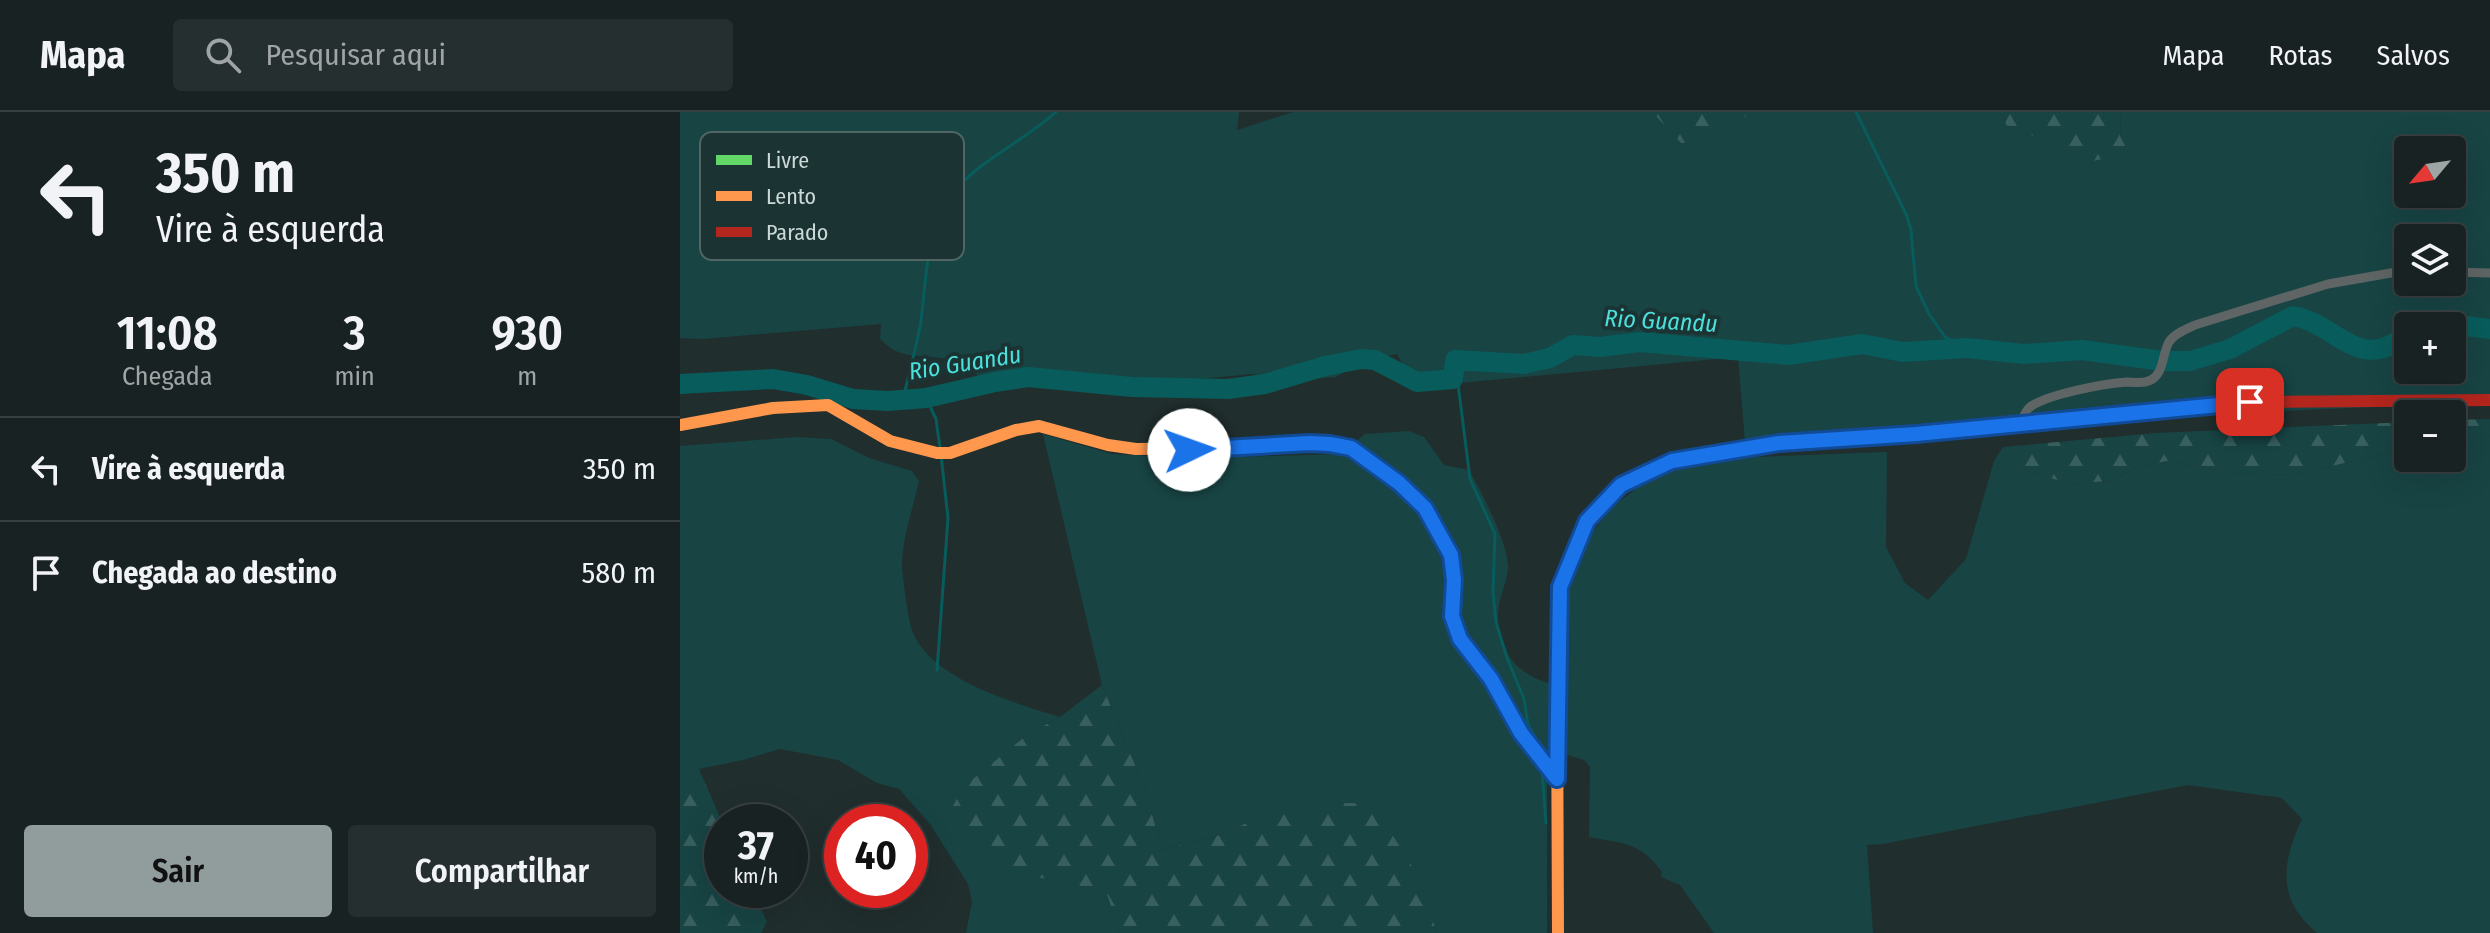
<!DOCTYPE html>
<html lang="pt">
<head>
<meta charset="utf-8">
<style>
	:root { --surface:#192222; --page:#262f2f; --text:#f1f3f6; --muted:#9fa4a5; --line:#373f40; --accent:#909d9c }
	body { margin:0; font-family:"Fira Sans Condensed",sans-serif; background:var(--page); color:var(--text); height:100vh; display:flex; flex-direction:column; font-size:30px; white-space:nowrap }
	* { box-sizing:border-box; margin:0 }
	p { font-size:26px; color:var(--muted) }
	.icon { flex:none; width:44px; height:44px; fill:none; stroke:currentColor; stroke-width:2; stroke-linecap:round; stroke-linejoin:round }
	.map { position:relative; flex:1; overflow:hidden }
	.drawer { display:flex; flex-direction:column; background:var(--surface); width:680px }
	.drawer>* { flex:none }
	.guide { background:#192222; color:var(--text); overflow:hidden }
	.needle { width:52px; rotate:241deg }
	.tools { position:absolute; left:1714px; top:24px; display:grid; gap:16px }
	.tools a { display:grid; place-items:center; width:72px; height:72px; border-radius:8px; background:var(--surface); box-shadow:0 8px 32px #0002,0 0 0 2px var(--line); font-size:40px }
	.speed { position:absolute; left:24px; top:692px; display:flex; gap:16px; font-size:40px; font-weight:700; text-align:center }
	.speed>* { display:grid; place-content:center; width:104px; height:104px; border-radius:50%; background:var(--surface); box-shadow:0 8px 32px #0002,0 0 0 2px var(--line); line-height:1 }
	.speed small { font-size:20px; font-weight:400 }
	.speed .limit { border:12px solid #d22; background:#fff; color:#111 }
	.pin { position:absolute; display:grid; place-items:center; width:68px; height:68px; color:#fff; margin:-34px; border-radius:16px; box-shadow:0 4px 12px #0006 }
	.me { position:absolute; width:88px; margin:-44px; rotate:87deg; stroke-linejoin:round; filter:drop-shadow(0 0 6px #0008) }
	.turn { display:flex; align-items:center; gap:28px; height:168px; padding:0 24px; font-size:36px }
	.turn .icon { width:104px; height:104px; stroke-width:2.5 }
	.turn b { display:block; font-size:56px; line-height:68px }
	.eta { display:flex; justify-content:space-evenly; align-items:center; height:136px; text-align:center }
	.eta b { font-size:48px; font-weight:600; line-height:56px }
	.primary-button { display:flex; gap:16px; margin-top:auto; padding:16px 24px }
	.primary-button a { flex:1; height:92px; border-radius:8px; background:var(--accent); color:#111; font-size:32px; font-weight:600; line-height:92px; text-align:center }
	.primary-button a+a { background:var(--page); color:var(--text) }
	ul { padding:0; list-style:none }
	li { display:flex; align-items:center; gap:24px; height:104px; padding:0 24px; border-top:2px solid var(--line) }
	li div { flex:1 }
	li b { display:block; font-size:30px }
	li em { font-style:normal }
	header { display:flex; align-items:center; gap:48px; box-sizing:border-box; height:112px; padding:0 40px; background:var(--surface); border-bottom:2px solid var(--line) }
	header strong { font-size:38px }
	nav { display:flex; gap:44px; margin-inline-start:auto; font-size:28px }
	.search { width:560px; height:72px; background:var(--page); display:flex; align-items:center; gap:20px; box-sizing:border-box; padding:0 28px; border-radius:8px; color:var(--muted); font-size:30px }
	main { display:flex; flex:1; min-height:0 }
	.map>svg:first-child { display:block }
	.grass { fill:#184444; fill-rule:evenodd }
	.forest { fill:url(#forest-firs) }
	.lines { fill:none; stroke-linecap:round; stroke-linejoin:round }
	.stream { stroke:#085c5b; stroke-width:3 }
	.river { stroke:#085c5b; stroke-width:20 }
	.street { stroke:#5f6565; stroke-width:9 }
	.fast { stroke:#63d668; stroke-width:12 }
	.slow { stroke:#ff974d; stroke-width:12 }
	.jam { stroke:#b3261e; stroke-width:12 }
	.route-casing { stroke:#114b97; stroke-width:20 }
	.route { stroke:#1a73e8; stroke-width:14 }
	.labels { text-anchor:middle; dominant-baseline:central; stroke-width:8; stroke-linejoin:round; paint-order:stroke }
	.water-label { font-size:24px; font-style:italic; fill:#4ce0dd; stroke:#1b3433 }
	.key { fill:#1b3433; stroke:#506665; stroke-width:2 }
	.key-label { font-size:22px; fill:#cbd9d8 }
</style>
</head>
<body>
<header>
<strong>Mapa</strong>
<div class="search"><svg class="icon" aria-label="search" viewBox="0 0 24 24"><circle cx="10" cy="10" r="6"/><path d="M15 15l6 6"/></svg>Pesquisar aqui</div>
<nav><a>Mapa</a><a>Rotas</a><a>Salvos</a></nav>
</header>
<main>
<section class="drawer">
<div class="guide">
<div class="turn"><svg class="icon" aria-label="left" viewBox="0 0 24 24"><path d="M17 20v-9H6M10 6l-5 5 5 5"/></svg><div><b>350 m</b>Vire à esquerda</div></div>
</div>
<div class="eta">
<div><b>11:08</b><p>Chegada</p></div>
<div><b>3</b><p>min</p></div>
<div><b>930</b><p>m</p></div>
</div>
<ul>
<li><svg class="icon" aria-label="left" viewBox="0 0 24 24"><path d="M17 20v-9H6M10 6l-5 5 5 5"/></svg><div><b>Vire à esquerda</b></div><em>350 m</em></li>
<li><svg class="icon" aria-label="arrive" viewBox="0 0 24 24"><path d="M6 21V4h12l-3 4 3 4H6"/></svg><div><b>Chegada ao destino</b></div><em>580 m</em></li>
</ul>
<div class="primary-button"><a>Sair</a><a>Compartilhar</a></div>
</section>
<div class="map">
<svg width="1810" height="821" viewBox="0 0 1810 821">
	<defs>
		<pattern id="forest-firs" width="22" height="20" patternUnits="userSpaceOnUse" patternTransform="scale(2)"><rect width="22" height="20" fill="#184444"/><path d="M5 1l3.5 6h-7zM16 11l3.5 6h-7z" fill="#385e5e"/></pattern>
	</defs>
	<rect width="100%" height="100%" fill="#212e2e"/>
	<path class="grass" d="M0,0H559L557,18L613,0H972L1001,31L1066,3L1069,0H1323L1326,13L1389,39L1440,24L1441,0H1810V290L1483,304L1065,330L1058,245L735,275L717,242L682,249L656,265L619,268L572,262L487,270L438,271L375,261L304,268C294,262 282,250 271,248C245,241 218,250 200,226L201,212L23,227L0,226ZM1728,38H1772V82H1728ZM1728,126H1772V170H1728ZM1728,214H1772V258H1728Z
		M729,319L744,325L764,353L789,358C801,379 829,432 828,456C827,468 822,480 819,492C813,531 833,562 871,572L867,637V821H757L740,767L624,699L573,708L540,723L482,738L465,677L422,573L363,322L432,342L522,346L661,342L685,322Z
		M1810,323V821H1637C1596,787 1602,750 1622,707L1602,686L1508,673L1203,732L1187,733L1193,821H1034L1000,773L981,765L982,760C959,729 945,732 909,725L910,655L904,648L884,642L886,480L906,429L932,395L967,369L1008,353L1048,346L1207,340L1206,435L1225,471L1248,488L1286,447L1314,349L1390,372L1429,369L1460,354L1487,349L1556,361L1613,363L1704,342L1728,330V346H1772V333H1786Z
		M116,325L151,327L189,346L232,359L239,369C233,396 222,427 222,454C223,467 228,510 233,521C253,568 335,591 380,605L347,623L336,761L427,779L440,821H286L292,790L288,772L250,712L219,677L197,671L158,648L100,637L63,648L4,660L0,658V334Z"/>
	<path class="forest" d="M972,0H1069C1050,24 1031,31 1001,31Z
		M1323,0H1441L1440,24L1449,41L1413,49L1326,13Z
		M1810,307V323L1786,334L1772,333V308Z
		M1728,310V330L1704,342L1613,363L1556,361L1487,349L1460,354L1429,369L1390,372L1314,349L1323,335L1476,321Z
		M422,573L465,677L482,738L540,723L573,708L661,691H679L700,703L740,767L757,821H440L426,779L336,761L264,711L283,675L347,623L380,605Z
		M19,657L42,710V778H72L87,810L81,821H0V658Z"/>
	<g class="lines">
		<path class="stream" d="M1176,0L1227,104L1231,118L1236,174L1249,202L1265,225L1287,236
			M775,248L790,367L815,422L813,480L816,510L827,546L844,587L848,613L858,630
			M246,286L256,307L260,336
			M223,287C229,263 235,239 240,215C247,172 244,114 274,79C303,46 344,29 376,0
			M257,558L268,406L261,343
			M862,658L866,711"/>
		<path class="river" d="M1740,214L1762,211L1810,217
			M0,272L93,267L127,273L173,287L208,289L246,286L315,270L348,265L452,275L548,277L585,272L645,254L681,247L695,248L737,270L773,267L775,248L844,252L870,246L893,233L920,235L960,230L1108,243L1182,232L1223,240L1287,236L1344,242L1402,238L1482,249H1510L1550,237L1613,204C1658,212 1680,264 1728,221"/>
		<path class="street" d="M1772,160L1810,161
			M1341,311C1343,305 1345,299 1350,295C1368,282 1423,272 1446,270C1452,270 1459,271 1465,270C1485,266 1481,244 1489,230C1494,222 1506,217 1515,213L1648,172L1728,158"/>
		<path class="fast" d="M975,357L992,349L1099,331L1236,322L1462,300"/>
		<path class="slow" d="M0,313L93,296L148,293L210,329L257,341H270L336,318L359,314L428,333L456,337L550,336
			M878,821L877,576L880,475L907,409L941,373L975,357"/>
		<path class="jam" d="M1462,300L1570,290L1810,288
			M550,336L630,331L671,336L719,371L745,396L771,443L774,515L811,567L841,621L877,667"/>
	</g>
	<g class="lines">
		<g class="route-casing">
			<path id="route" d="M509,338L630,331L650,332L671,336L719,371L745,396L771,443L774,468L772,504L780,527L811,567L841,621L877,667L880,475L907,409L941,373L992,349L1099,331L1236,322L1570,290"/>
		</g>
		<use href="#route" class="route"/>
	</g>
	<g class="labels">
		<g class="water-label">
			<text transform="translate(981 209) rotate(3)">Rio Guandu</text>
			<text transform="translate(285 251) rotate(-9)">Rio Guandu</text>
		</g>
	</g>
	<rect x="20" y="20" width="264" height="128" rx="12" class="key"/>
	<rect x="36" y="43" width="36" height="10" fill="#63d668"/>
	<rect x="36" y="79" width="36" height="10" fill="#ff974d"/>
	<rect x="36" y="115" width="36" height="10" fill="#b3261e"/>
	<g class="key-label">
		<text x="86" y="56">Livre</text>
		<text x="86" y="92">Lento</text>
		<text x="86" y="128">Parado</text>
	</g>
</svg>
<div class="tools">
<a><svg class="needle" viewBox="-14 -14 28 28"><path d="M0-13l5 13h-10z" fill="#e53935"/><path d="M0 13l5-13h-10z" fill="#9fa4a5"/></svg></a>
<a><svg class="icon" aria-label="layers" viewBox="0 0 24 24"><path d="M12 4l9 5-9 5-9-5zM3 14l9 5 9-5"/></svg></a>
<a>+</a>
<a>−</a>
</div>
<div class="speed"><div>37<small>km/h</small></div><div class="limit">40</div></div>
<div class="pin" style="left:1570px;top:290px;background:#d93025"><svg class="icon" aria-label="arrive" viewBox="0 0 24 24"><path d="M6 21V4h12l-3 4 3 4H6"/></svg></div>
<svg class="me" style="left:509px;top:338px" viewBox="-20 -20 40 40"><circle r="19" fill="#fff"/><path d="M0-13L10 11 0 6-10 11z" fill="#1a73e8"/></svg>
</div>
</main>
</body>
</html>
